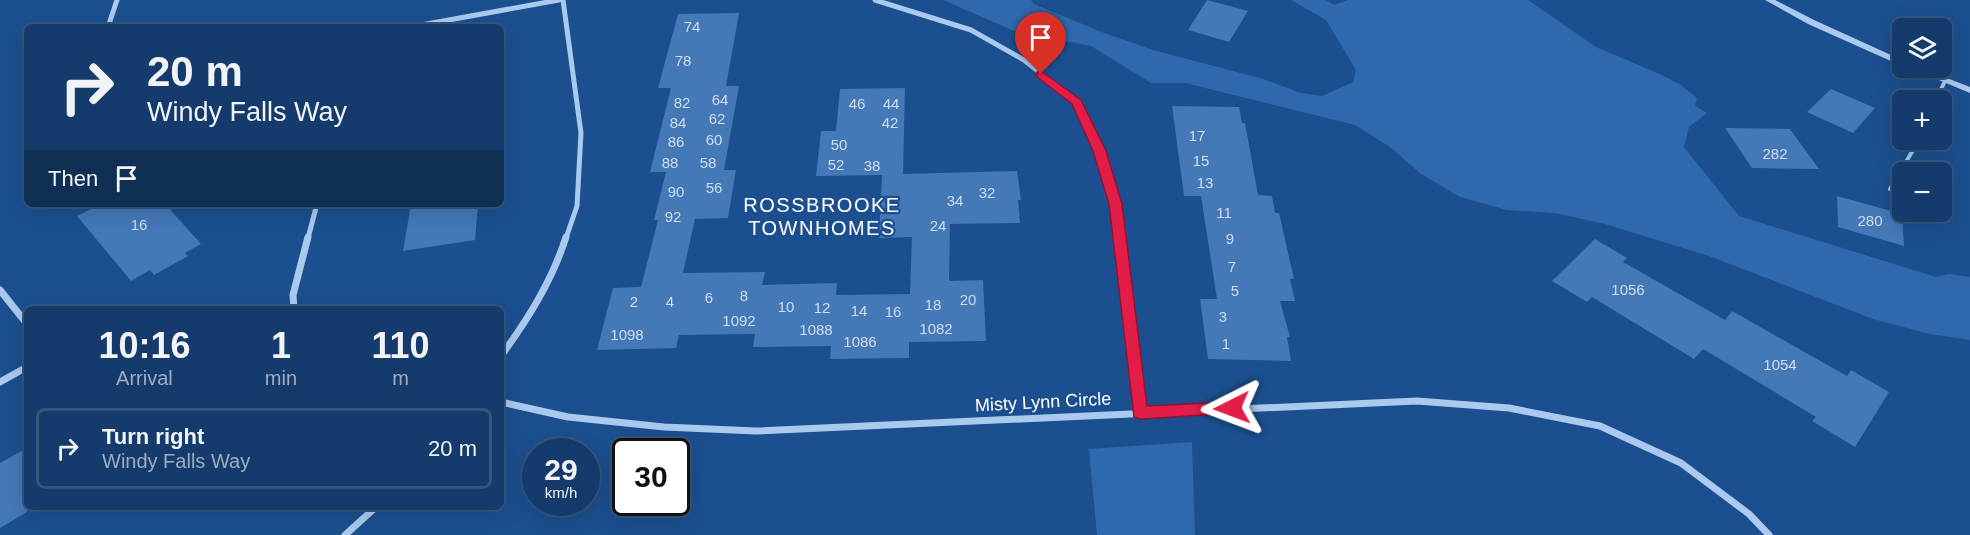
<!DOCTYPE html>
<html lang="en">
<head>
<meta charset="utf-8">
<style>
	:root { --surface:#143b6b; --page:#214673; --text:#f1f3f6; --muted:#9dadc1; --line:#33557e }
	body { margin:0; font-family:Arial,sans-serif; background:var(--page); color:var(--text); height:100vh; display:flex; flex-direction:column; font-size:22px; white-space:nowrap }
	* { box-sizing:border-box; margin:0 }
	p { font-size:20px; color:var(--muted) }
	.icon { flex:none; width:33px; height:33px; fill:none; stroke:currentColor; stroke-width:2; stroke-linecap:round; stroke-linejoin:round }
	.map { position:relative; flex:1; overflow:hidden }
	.side { position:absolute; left:24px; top:306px; width:480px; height:204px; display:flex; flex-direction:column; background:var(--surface); border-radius:9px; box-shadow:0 6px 24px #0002,0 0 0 2px var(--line) }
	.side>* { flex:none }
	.banner { position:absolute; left:24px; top:24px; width:480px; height:183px; border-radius:9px; box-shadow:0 6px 24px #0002,0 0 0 2px var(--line); background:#143b6b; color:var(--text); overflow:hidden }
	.tools { position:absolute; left:1892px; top:18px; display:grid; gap:12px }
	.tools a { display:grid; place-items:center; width:60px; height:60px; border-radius:9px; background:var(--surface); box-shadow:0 6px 24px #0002,0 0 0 2px var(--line); font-size:30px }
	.speed { position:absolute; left:522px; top:438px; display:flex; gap:12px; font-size:30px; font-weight:700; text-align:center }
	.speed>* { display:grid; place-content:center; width:78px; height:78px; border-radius:50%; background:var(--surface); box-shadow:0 6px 24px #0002,0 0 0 2px var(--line); line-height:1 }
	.speed small { font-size:15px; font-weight:400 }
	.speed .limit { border:3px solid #111; border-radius:9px; background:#fff; color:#111 }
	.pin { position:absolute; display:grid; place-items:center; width:51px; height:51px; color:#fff; margin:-62px -26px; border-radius:50% 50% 50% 0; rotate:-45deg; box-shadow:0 0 6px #0007 }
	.pin .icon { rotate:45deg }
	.me { position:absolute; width:66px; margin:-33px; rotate:267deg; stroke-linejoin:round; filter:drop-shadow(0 0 4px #0008) }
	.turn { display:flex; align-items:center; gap:21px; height:126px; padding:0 24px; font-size:27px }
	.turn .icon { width:78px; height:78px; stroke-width:2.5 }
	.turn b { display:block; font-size:42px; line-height:51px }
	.then { display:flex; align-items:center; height:57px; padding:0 24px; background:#0003; gap:12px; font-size:22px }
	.eta { display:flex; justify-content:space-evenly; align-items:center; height:102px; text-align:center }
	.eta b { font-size:36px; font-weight:700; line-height:42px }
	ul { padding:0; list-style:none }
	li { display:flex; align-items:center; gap:18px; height:81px; margin:0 12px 9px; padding:0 12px; border:3px solid var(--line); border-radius:9px }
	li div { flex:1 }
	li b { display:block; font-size:22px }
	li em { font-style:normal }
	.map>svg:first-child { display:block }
	.green { fill:#2e69ad }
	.building { fill:#4478b7 }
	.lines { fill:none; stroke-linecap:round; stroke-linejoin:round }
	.service { stroke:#a9c9ee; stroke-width:4 }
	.minor-far1 { stroke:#a9c9ee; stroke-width:5 }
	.minor { stroke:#a9c9ee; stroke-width:7 }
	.tertiary { fill:#a9c9ee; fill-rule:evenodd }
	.route { fill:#e11d48; stroke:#92132f; stroke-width:1.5 }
	.labels { text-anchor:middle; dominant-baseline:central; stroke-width:4.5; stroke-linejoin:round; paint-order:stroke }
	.number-label { font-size:15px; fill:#d0dded }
	.street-label { font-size:18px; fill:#fff; stroke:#1b4f8f }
	.neighbourhood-label { font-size:20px; letter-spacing:1.5px; fill:#fff; stroke:#1b4f8f }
</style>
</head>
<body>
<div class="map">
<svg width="1970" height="535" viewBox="0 0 1970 535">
	<rect width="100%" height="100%" fill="#1b4f8f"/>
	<path class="green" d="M943,0H1031L1034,4L1099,31L1153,50L1263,79L1301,93L1322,96L1353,82L1356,70L1326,20L1291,0H1325L1334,5L1348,0H1528L1596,47L1662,75L1681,85L1697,98L1695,106L1707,113L1689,127L1684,147L1739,216L1936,277L1949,274L1970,277V340L1930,334L1873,319L1709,256L1605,224L1555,213L1507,210L1460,197L1421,174L1390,147L1355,125L1185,83H1151L1091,46L1014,31Z
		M1192,442L1195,535H1097L1089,449Z"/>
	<path class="building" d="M1207,0L1248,11L1229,42L1188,30Z
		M739,13L726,86H739L724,170H736L728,218L695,219L683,273L765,272L762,285L837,283L836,295L910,294L912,237L879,238L882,175L816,176L821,131H836L840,89L905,88L903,174L1017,171L1021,200H1018L1020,223L950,224L949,281L983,280L986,341L909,342V358L830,359L831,346L753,347L755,334L679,335L676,348L597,350L613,288L641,287L658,220H654L666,172H650L671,88H658L678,14Z
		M1831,89L1875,108L1853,133L1807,112Z
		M1172,106L1239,107L1242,123H1245L1258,195L1272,196L1275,213H1279L1294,279H1290L1295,301H1280L1290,337H1287L1291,361L1208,359L1200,299H1217L1201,196H1184Z
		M1725,128L1790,129L1819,169L1752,168Z
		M1837,196L1902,214L1904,246L1838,227Z
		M101,204H165L201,244L185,253L188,256L154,275L150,270L131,281L77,216Z
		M411,204H478L475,240L403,251Z
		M1595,239L1627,258L1623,262L1725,320L1732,311L1847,376L1851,370L1889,392L1855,447L1812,421L1816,417L1703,349L1694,359L1592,297L1587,302L1552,281Z
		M27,448V512L0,528V463Z"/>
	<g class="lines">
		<path class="service" d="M1936,100L1945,81
			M1890,189L1919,140"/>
		<path class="minor-far1" d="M563,0L581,133L577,206L566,238
			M875,0L971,30L1024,60L1077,102L1100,151L1115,204L1119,238
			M108,27L117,0
			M410,27L559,0
			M308,238L317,204"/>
		<path class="minor" d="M1119,237L1140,412
			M0,290L27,324
			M294,309L293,295L308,237
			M501,356C528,319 552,281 566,237
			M0,382L27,367
			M501,402L568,417L664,427L756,431L1417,401L1509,408L1600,426L1681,463L1749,514L1769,535
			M345,535L376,507"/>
		<path class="tertiary" d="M1765,0H1775L1814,20L1902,60V66L1808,24Z
			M1910,68H1921L1970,87V93Z"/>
	</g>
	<path class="route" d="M1041,71L1081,100L1106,151L1122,204L1147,406L1232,402L1238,404L1240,408L1238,413L1140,419L1134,417L1109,204L1093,151L1072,104L1037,77V72Z"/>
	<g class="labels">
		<g class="number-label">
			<text x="692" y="26">74</text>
			<text x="683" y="60">78</text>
			<text x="720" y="99">64</text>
			<text x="682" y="102">82</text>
			<text x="857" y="103">46</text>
			<text x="891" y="103">44</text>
			<text x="717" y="118">62</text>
			<text x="678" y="122">84</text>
			<text x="890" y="122">42</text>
			<text x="1197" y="135">17</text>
			<text x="714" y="139">60</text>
			<text x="676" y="141">86</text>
			<text x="839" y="144">50</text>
			<text x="1775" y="153">282</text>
			<text x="1201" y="160">15</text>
			<text x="670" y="162">88</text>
			<text x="708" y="162">58</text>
			<text x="836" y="164">52</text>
			<text x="872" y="165">38</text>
			<text x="1205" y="182">13</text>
			<text x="714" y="187">56</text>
			<text x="676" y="191">90</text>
			<text x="987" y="192">32</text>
			<text x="955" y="200">34</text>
			<text x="1224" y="212">11</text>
			<text x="673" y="216">92</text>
			<text x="1870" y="220">280</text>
			<text x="139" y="224">16</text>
			<text x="938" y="225">24</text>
			<text x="1230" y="238">9</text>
			<text x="1232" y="266">7</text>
			<text x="1628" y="289">1056</text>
			<text x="1235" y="290">5</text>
			<text x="744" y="295">8</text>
			<text x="709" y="297">6</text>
			<text x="968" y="299">20</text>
			<text x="634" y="301">2</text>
			<text x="670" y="301">4</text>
			<text x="933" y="304">18</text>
			<text x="786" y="306">10</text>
			<text x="822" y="307">12</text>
			<text x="859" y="310">14</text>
			<text x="893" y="311">16</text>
			<text x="1223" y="316">3</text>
			<text x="739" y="320">1092</text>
			<text x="936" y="328">1082</text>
			<text x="816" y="329">1088</text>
			<text x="627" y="334">1098</text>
			<text x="860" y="341">1086</text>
			<text x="1226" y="343">1</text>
			<text x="1780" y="364">1054</text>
		</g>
		<g class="street-label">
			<text transform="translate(1043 402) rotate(-3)">Misty Lynn Circle</text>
		</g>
		<g class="neighbourhood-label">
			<text x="822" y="205">ROSSBROOKE<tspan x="822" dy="23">TOWNHOMES</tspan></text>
		</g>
	</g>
</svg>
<div class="tools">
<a><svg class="icon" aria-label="layers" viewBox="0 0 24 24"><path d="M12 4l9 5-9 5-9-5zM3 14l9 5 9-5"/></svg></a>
<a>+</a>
<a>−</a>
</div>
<div class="speed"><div>29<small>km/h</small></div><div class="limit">30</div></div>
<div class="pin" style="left:1041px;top:74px;background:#d93025"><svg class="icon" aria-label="arrive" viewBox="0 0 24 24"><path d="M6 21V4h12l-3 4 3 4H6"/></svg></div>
<svg class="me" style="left:1232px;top:408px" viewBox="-20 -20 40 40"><path d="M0-17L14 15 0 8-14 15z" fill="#e11d48" stroke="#fff" stroke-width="4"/></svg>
<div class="banner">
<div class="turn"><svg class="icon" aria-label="right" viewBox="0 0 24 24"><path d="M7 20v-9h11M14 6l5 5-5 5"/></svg><div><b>20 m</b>Windy Falls Way</div></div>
<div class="then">Then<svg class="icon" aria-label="arrive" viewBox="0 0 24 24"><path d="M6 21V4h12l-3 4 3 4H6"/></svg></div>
</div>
<section class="side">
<div class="eta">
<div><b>10:16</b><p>Arrival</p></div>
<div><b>1</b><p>min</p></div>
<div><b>110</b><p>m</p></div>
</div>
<ul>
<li><svg class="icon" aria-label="right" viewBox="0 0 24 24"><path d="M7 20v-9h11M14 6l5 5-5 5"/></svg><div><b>Turn right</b><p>Windy Falls Way</p></div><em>20 m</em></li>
</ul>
</section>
</div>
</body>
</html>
